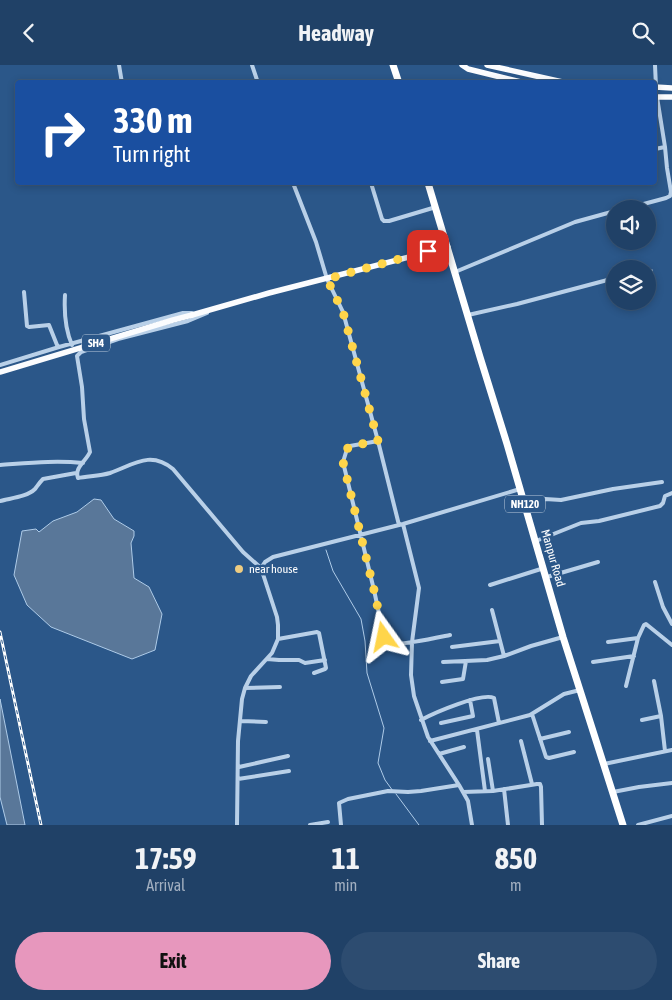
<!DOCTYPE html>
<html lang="en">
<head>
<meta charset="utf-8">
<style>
	:root { --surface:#204167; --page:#2d4c70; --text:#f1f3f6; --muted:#a2afc0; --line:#3d5a7b; --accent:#e797bd }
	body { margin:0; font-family:"Asap Condensed",sans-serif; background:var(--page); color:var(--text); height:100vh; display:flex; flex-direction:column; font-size:19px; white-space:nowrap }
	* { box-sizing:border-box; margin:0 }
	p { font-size:16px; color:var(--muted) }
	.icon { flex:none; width:28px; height:28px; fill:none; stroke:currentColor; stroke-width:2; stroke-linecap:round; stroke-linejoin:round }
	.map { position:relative; height:760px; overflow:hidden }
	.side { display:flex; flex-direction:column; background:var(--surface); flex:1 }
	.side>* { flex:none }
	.banner { position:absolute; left:15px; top:15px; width:642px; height:105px; border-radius:5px; box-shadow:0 2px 8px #0003,0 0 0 1px var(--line); background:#1a4fa0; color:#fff; overflow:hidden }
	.buttons { position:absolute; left:606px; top:135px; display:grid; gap:10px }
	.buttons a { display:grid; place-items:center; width:50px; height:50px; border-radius:50%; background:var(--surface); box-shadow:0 2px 8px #0003,0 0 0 1px var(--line); font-size:25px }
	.pin { position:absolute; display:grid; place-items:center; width:42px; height:42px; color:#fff; margin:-21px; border-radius:10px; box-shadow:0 2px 8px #0006 }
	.me { position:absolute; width:55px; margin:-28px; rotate:348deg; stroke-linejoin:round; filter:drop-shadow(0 0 4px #0008) }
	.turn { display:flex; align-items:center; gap:18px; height:105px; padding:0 15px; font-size:22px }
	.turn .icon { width:65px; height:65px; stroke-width:2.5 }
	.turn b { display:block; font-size:35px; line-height:42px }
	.eta { display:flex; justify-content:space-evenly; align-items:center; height:85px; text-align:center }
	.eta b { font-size:30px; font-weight:700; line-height:35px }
	.cta { display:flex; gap:10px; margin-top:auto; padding:10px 15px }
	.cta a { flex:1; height:58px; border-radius:30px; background:var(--accent); color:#111; font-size:20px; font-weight:700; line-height:58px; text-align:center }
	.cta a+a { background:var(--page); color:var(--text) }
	header { display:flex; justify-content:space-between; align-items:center; height:65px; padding:0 15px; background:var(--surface); font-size:22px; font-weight:700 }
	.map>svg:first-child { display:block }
	.water { fill:#597799; stroke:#aecbe8 }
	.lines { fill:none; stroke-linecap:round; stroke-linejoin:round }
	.stream { stroke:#aecbe8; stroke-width:1 }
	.street { stroke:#b9d0e8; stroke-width:4 }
	.primary { stroke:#fbfcfe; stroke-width:5.5 }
	.highway { stroke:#fff; stroke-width:7 }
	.rail-casing { stroke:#fff; stroke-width:3 }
	.rail { stroke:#2b5789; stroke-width:1; stroke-dasharray:4; stroke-linecap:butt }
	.primary-bridge { stroke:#fbfcfe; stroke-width:5.5 }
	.route { stroke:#ffd54a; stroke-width:9; stroke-dasharray:0 16.2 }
	.poi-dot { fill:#eecc81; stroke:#2b5789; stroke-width:2 }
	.labels { text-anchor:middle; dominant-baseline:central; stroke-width:5; stroke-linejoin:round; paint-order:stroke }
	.shield { fill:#2b5789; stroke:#bfcddc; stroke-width:1 }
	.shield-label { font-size:11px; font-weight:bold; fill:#fff }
	.street-label { font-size:12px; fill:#fff; stroke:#2b5789 }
	.poi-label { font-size:12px; fill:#fff; stroke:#2b5789; text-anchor:start }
</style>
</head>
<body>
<header><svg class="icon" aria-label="back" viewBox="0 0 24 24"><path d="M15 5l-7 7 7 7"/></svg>Headway<svg class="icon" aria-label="search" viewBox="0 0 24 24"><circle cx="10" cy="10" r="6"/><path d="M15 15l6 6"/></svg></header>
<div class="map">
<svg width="672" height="760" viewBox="0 0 672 760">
	<rect width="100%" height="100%" fill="#2b5789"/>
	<path class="water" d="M94,434L101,435L114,454L134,466V471L131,478L134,513L149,522L162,549L155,585L132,594L51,562L27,540L14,510L22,466L36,464L39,467L53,456L77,447Z
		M0,634L25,760H7L0,732Z"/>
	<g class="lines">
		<path class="stream" d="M326,485L333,506L361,554L365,576L367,608L384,663L378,698L385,715L393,726
			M396,729L419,760"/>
		<path class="street" d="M119,0L122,18
			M252,0L258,18
			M655,0L656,22
			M655,84L665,82
			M293,118L316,177L327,214L343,247L378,376L399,460
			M371,118L382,154L384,156H389L436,142
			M625,144L666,133L670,131L671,127L667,103L665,82L657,32
			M455,207L575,157L615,146
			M648,207L651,206
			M24,227L27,261L29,262L49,260L57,280L59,282L183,248H192
			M65,230C64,247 65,264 72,280
			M207,248L188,256L118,274L81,287L77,291L82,322L84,354L90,387C86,396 74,403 78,413C88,411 100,411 110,408C133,400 150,385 173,404L243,487L261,503
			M468,250L517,239L615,213
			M0,300L59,282
			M378,376L350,381L347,384L343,397L374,525L384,572C386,575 386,577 389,578C396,582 440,572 450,570
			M0,400C28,398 55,395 83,398
			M0,436C11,433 27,432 35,424C38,420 40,417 43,414L76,408
			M525,439L545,434L561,435L613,424L662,417
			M403,459L419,523L412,577L411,610L414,631L428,672L459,720L468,736L472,760
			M536,476L581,458L599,456L660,441L663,438L665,431L672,428
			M547,512L598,497
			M655,517L663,542L672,559
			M490,520L544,503
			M492,545L504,591
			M278,574L317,567L319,568L326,603L325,604L314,608
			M608,577L638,573
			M452,582L500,576
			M267,594L279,595H299L305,598L325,595
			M443,597L487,595L504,591L531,581L563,572
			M593,597L634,591
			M654,616L661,651L665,686
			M442,617L463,614L466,596
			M626,621L638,573L644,560L646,559L672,580
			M245,623L280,622
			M532,649L546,692L549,693L574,687
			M421,655C434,648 482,627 494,633L499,658
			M642,655L661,651
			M240,656L266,657
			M441,658L473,651L470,635
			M477,665L485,726
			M540,674L569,667
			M430,676L530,650L564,629L580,625
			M521,676L532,719
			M439,689L464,682
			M488,694L493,726
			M604,699L672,685
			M239,702L288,691
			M238,714L289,706
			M504,724L508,760
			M463,727L493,726L537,719H540L541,722L542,760
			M613,727L639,722L672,718
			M237,760L238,676L242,634L245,623L251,611L272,588L278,574V560L277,552L261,503L265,497L273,492L403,459L520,424
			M310,760L328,757
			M341,760L339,738L348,734L388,726L408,727L421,726L459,720
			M638,760L672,751"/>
		<path class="primary" d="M462,0L468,4L525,18
			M487,0L567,18
			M655,22L672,23
			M655,32H672
			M192,250L269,228L448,182"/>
		<path class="highway" d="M393,0L399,18
			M428,118L480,292L507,379L563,572L623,760"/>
		<g class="rail-casing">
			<path id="rail" d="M0,567L41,760"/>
		</g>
		<use href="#rail" class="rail"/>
		<path class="primary-bridge" d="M0,307L173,255L192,250"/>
	</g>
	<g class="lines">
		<path class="route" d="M384,572L374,525L343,397L347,384L350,381L378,376L343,247L327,214L428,186"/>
	</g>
	<circle class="poi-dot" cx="239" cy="504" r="5"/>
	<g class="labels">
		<g class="shield">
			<rect x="82" y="269.5" width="28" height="17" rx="4"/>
			<rect x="505" y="430.5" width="40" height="17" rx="4"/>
		</g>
		<g class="shield-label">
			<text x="96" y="278">SH4</text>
			<text x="525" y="439">NH120</text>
		</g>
		<g class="street-label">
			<text transform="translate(553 493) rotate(74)">Manpur Road</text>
		</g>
		<g class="poi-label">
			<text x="249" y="504">near house</text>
		</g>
	</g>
</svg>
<div class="buttons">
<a><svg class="icon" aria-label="sound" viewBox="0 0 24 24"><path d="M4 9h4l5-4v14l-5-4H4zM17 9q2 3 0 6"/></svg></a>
<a><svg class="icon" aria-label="layers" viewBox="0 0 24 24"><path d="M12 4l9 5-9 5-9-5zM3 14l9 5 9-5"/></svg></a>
</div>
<div class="pin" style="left:428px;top:186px;background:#d93025"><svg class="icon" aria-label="arrive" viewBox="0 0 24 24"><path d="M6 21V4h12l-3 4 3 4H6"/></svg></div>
<svg class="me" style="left:384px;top:572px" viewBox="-20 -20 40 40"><path d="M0-17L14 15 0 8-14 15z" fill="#ffd54a" stroke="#fff" stroke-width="4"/></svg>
<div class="banner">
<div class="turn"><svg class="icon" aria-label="right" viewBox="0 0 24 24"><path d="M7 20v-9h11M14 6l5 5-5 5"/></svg><div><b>330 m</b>Turn right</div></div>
</div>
</div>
<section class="side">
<div class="eta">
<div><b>17:59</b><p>Arrival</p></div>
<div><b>11</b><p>min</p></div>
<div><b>850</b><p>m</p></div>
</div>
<div class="cta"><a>Exit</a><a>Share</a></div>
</section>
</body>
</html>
